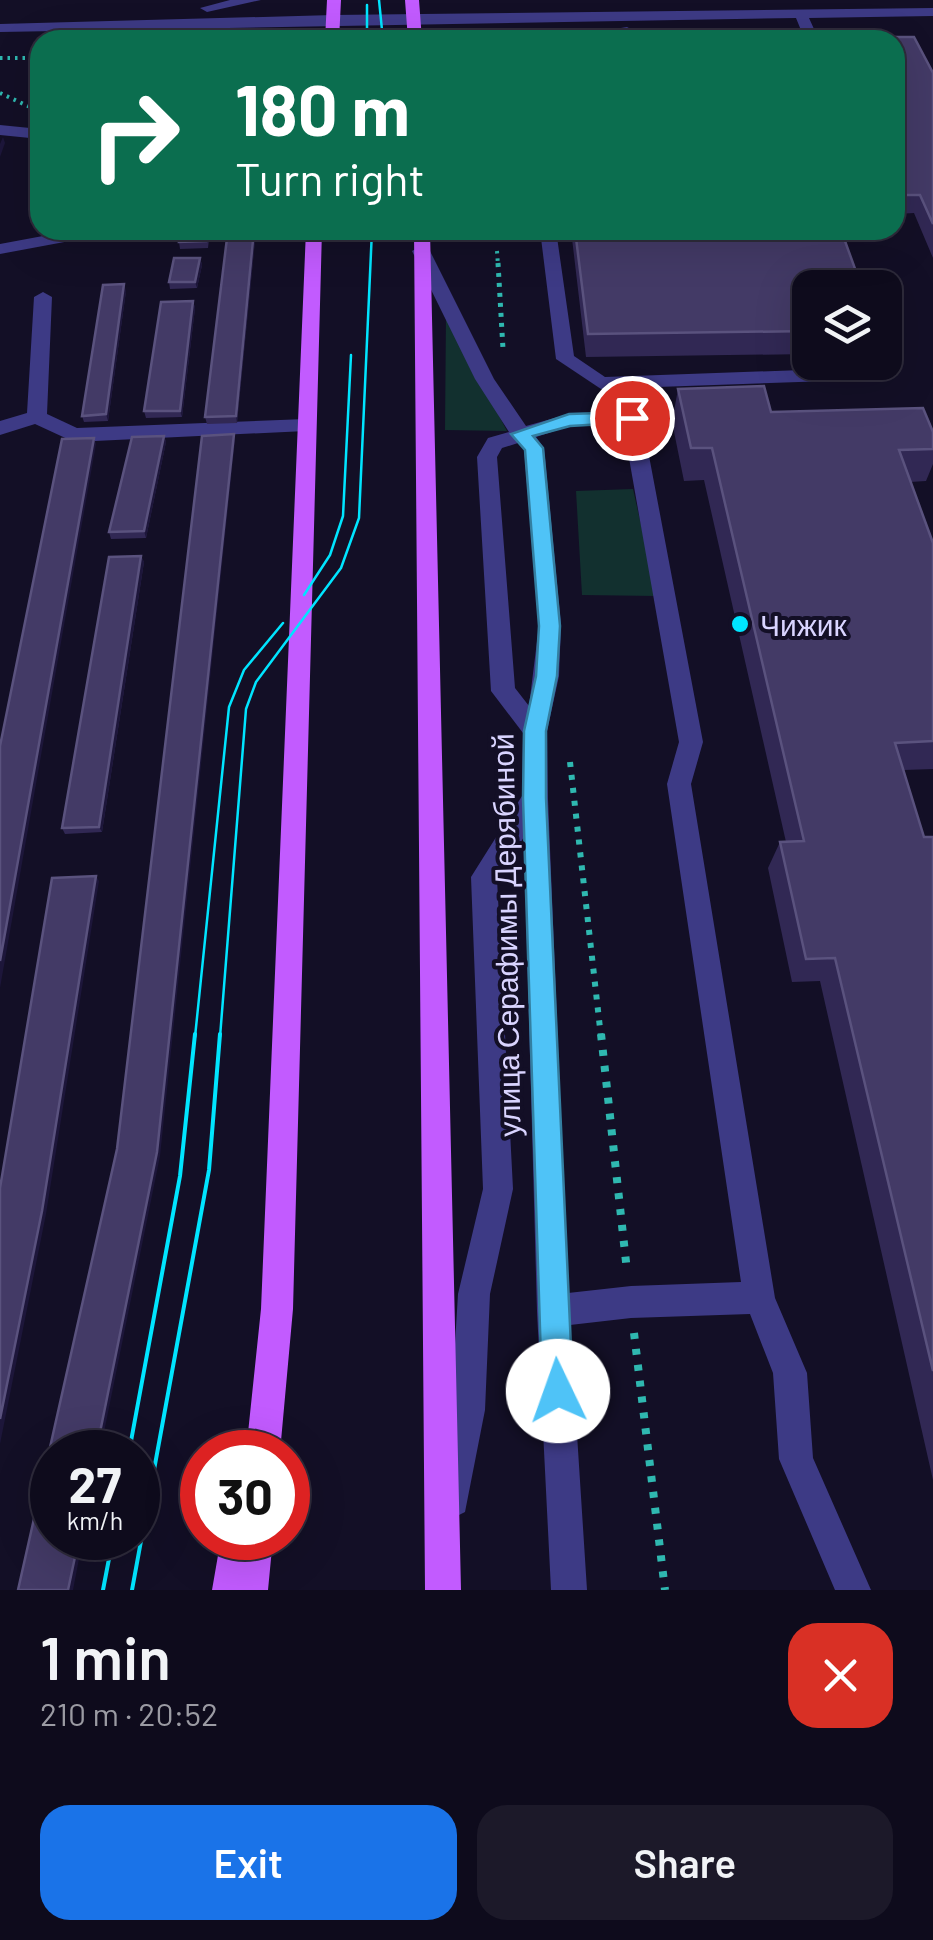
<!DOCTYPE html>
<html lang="en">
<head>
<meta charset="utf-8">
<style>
	:root { --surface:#0e0b1c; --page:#1c1929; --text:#f1f3f6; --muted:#9b9ba3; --line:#2e2b3b; --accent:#1a73e8 }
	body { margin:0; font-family:Barlow,sans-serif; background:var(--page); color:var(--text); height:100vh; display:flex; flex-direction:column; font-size:38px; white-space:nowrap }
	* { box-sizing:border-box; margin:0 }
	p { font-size:32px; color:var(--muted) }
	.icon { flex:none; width:55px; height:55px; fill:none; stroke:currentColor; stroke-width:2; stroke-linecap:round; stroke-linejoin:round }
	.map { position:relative; height:1590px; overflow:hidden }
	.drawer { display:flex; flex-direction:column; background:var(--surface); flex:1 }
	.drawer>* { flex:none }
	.hud { position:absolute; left:30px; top:30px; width:875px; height:210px; border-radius:30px; box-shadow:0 10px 40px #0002,0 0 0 2px var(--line); background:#0b6e4f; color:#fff; overflow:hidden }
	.controls { position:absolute; left:792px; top:270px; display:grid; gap:20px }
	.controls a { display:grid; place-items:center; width:110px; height:110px; border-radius:20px; background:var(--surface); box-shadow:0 10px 40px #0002,0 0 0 2px var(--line); font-size:50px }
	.speed { position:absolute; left:30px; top:1430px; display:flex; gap:20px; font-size:50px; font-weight:700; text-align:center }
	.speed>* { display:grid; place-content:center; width:130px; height:130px; border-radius:50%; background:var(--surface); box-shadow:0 10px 40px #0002,0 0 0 2px var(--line); line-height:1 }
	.speed small { font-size:25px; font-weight:400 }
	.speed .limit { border:15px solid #d22; background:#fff; color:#111 }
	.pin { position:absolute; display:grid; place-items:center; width:85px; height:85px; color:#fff; margin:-42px; border:5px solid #fff; border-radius:50%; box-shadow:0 2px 10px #0007 }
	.me { position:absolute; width:110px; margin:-55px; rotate:357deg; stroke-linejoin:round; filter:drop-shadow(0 0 8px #0008) }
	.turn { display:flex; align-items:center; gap:35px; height:210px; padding:0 40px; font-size:45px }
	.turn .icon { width:130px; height:130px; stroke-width:2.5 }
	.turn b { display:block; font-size:70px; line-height:85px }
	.round { display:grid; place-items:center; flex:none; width:105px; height:105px; border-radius:30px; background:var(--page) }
	.overview { display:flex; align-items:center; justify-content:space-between; height:170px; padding:0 40px }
	h1 { font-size:60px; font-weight:600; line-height:75px }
	.button { display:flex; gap:20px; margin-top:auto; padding:20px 40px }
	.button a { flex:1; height:115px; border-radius:30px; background:var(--accent); color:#fff; font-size:40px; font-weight:600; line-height:115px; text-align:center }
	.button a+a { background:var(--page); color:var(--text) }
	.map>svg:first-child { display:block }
	.green { fill:#12302f }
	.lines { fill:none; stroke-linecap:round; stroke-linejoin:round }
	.path-far3 { stroke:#2fb8b0; stroke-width:4; stroke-dasharray:2.5 5; stroke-linecap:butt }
	.path-far2 { stroke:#2fb8b0; stroke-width:5; stroke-dasharray:4 6; stroke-linecap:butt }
	.path-far1 { stroke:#2fb8b0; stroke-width:6; stroke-dasharray:5 8; stroke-linecap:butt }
	.path { stroke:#2fb8b0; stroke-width:8; stroke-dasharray:6 10; stroke-linecap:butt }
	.minor { fill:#3d3a85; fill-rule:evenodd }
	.major { fill:#c25bff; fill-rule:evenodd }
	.tram-far1 { stroke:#00e5ff; stroke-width:2.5 }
	.tram { stroke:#00e5ff; stroke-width:4 }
	.wall { fill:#312854 }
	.shaded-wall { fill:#1d163a }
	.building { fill:#433a66; stroke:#5a527e; stroke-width:2.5 }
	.route { fill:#4fc3f7; stroke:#337fa1; stroke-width:2.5 }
	.poi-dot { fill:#00e5ff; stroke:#130f26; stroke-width:4 }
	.labels { text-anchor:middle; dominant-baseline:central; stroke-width:8; stroke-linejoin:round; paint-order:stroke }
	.poi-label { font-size:30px; fill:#d9d4ff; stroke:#130f26; text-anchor:start }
	.street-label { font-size:30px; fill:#d9d4ff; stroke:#130f26 }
</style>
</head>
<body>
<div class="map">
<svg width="933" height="1590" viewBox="0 0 933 1590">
	<rect width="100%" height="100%" fill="#130f26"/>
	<path class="green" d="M446,315L507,431L445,430Z
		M633,489L657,596L582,595L576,491Z"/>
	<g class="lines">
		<path class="path-far3" d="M0,58H40
			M0,93L30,107
			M497,251L498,266"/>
		<path class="path-far2" d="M498,263L503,349"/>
		<path class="path-far1" d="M570,762L601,1037"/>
		<path class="path" d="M601,1034L627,1271
			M634,1333L665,1590"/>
		<path class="minor" d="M230,0H261L207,12L200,8Z
			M933,8V16L809,18L819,40H805L796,18L0,32V24L333,15Z
			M627,27L634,31L632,34L547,40Z
			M0,125L40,129V139L0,135Z
			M75,230H110L102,235L0,254V244Z
			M415,230H521L513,235L422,237L416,236Z
			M540,230H556L574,356L605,377L829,369L838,375L829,381L601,389L556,359Z
			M421,246L430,251L494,379L526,426L569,414L704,409L714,415L704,421L643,424L703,742L691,784L775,1298L807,1373L813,1458L871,1590H835L779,1459L773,1373L750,1314L631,1318L570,1325L587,1590H551L537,1311L524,837L497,879L513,1189L490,1294L485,1410L465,1512L453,1518L441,1512L435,1500L451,1410L458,1294L483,1189L471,877L522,796L523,733L491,691L477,457L488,438L509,432L475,379L412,251ZM623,424L679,742L667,784L741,1282L631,1286L568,1293L548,799L547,731L559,676L561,625L544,448L536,437L570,426ZM518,443L524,449L539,625L529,706L515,688L497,457L502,448Z
			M43,292L52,297L47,414L77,428L306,419L316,425L306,431L74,442L35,424L0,435V421L27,413L34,297Z"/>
		<path class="major" d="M327,0H341L339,40H325Z
			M405,0H419L422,40H408Z
			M306,230H322L293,1309L280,1452H246L261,1309Z
			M414,230H430L461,1590H425Z
			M221,1538H273L268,1590H212Z"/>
		<path class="tram-far1" d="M379,0L383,40
			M367,5V40
			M304,595L330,555L343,516L351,355
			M195,1037L229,707L244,670L283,623
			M220,1037L246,709L256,682L341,568L359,518L372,230"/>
		<path class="tram" d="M129,1452L180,1176L195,1034
			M103,1590L113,1538
			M132,1590L209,1170L220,1034"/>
	</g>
	<path class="wall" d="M864,37H914L933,73V258L914,213L897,214L895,208V40H863Z
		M210,230L208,248L180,249L179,242Z
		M228,230H256L237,423L207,424L205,417Z
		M571,230H841L810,288V354L586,357Z
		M200,258L202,265L197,288L170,289L169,282Z
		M126,291L108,421L84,422L82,416Z
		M193,301L195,308L182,417L146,418L144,411Z
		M678,389L771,412L933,432V464L926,481L910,482L933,543V769L904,770L924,837H933V1480L820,981L792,982L768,868L780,842H786L704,480L684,481L672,422Z
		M164,436L166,442L146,538L111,539L109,532Z
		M141,556L144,562L102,832L65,834L62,828Z"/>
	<path class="shaded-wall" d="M3,137L5,143L0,157V144Z
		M254,230H256L237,423L236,416Z
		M200,258L202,265L197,288L195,282Z
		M124,284L126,291L108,421L106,414Z
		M193,301L195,308L182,417L180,411Z
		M234,434L235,441L160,1156L100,1452H96Z
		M164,436L166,442L146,538L144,531Z
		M94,438L96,444L0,988V961Z
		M141,556L144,562L102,832L99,827Z
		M96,876L99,881L46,1214L0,1444V1419Z
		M79,1538H83L73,1590H68Z"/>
	<path class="building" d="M157,36L156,40H108V37Z
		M864,37H914L933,73V224L920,195H903L895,176V40H865Z
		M702,39H736V40H703Z
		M181,230H208L206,241L179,242Z
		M228,230H254L236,416L205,417Z
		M575,230H841L862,288H810V331L588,334Z
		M174,258H200L195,282H169Z
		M124,284L106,414L82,416L103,285Z
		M193,301L180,411H144L161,302Z
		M764,386L771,412L923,408L933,432V449L899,450L933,543V741L895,743L924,837H933V1371L835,958L806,959L780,842L804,841L712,448H691L678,389Z
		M234,434L157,1152L96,1452H52V1538H79L68,1590H18L117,1149L202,436Z
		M164,436L144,531L109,532L132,437Z
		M94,438L0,961V746L62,439Z
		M141,556L99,827L62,828L109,557Z
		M96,876L42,1211L0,1419V1188L52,878Z"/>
	<path class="route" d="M632,412L641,418L638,422L570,426L533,436L543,448L560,626L557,676L546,731V798L573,1391L569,1402L558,1406L547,1402L542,1391L523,798L524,731L536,676L539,626L525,450L511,434L569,414Z"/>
	<circle class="poi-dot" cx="740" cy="624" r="10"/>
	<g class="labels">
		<g class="poi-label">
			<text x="760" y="624">Чижик</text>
		</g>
		<g class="street-label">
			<text transform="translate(505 935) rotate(-91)">улица Серафимы Дерябиной</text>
		</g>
	</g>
</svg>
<div class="controls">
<a><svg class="icon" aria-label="layers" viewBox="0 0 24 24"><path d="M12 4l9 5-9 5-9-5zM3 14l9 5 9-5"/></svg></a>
</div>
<div class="speed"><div>27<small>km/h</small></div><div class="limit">30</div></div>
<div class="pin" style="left:632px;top:418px;background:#d93025"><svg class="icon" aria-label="arrive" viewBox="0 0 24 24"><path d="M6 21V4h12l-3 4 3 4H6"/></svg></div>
<svg class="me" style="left:558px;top:1391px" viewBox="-20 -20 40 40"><circle r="19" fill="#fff"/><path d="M0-13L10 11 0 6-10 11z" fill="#4fc3f7"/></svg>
<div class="hud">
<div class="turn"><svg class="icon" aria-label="right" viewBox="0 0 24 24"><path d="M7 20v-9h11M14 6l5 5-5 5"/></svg><div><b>180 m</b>Turn right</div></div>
</div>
</div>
<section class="drawer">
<div class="overview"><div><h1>1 min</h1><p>210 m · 20:52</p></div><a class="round" style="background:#d93025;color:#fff"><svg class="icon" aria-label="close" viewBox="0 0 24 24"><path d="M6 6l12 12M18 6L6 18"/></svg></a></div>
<div class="button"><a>Exit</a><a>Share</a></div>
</section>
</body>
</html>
